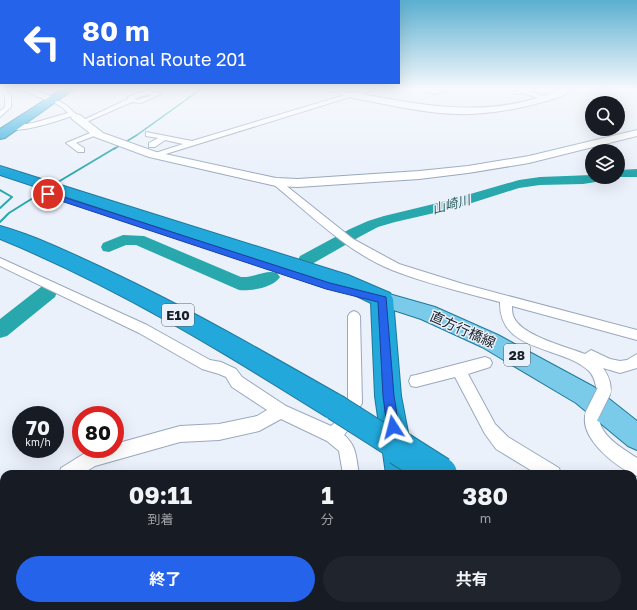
<!DOCTYPE html>
<html lang="ja">
<head>
<meta charset="utf-8">
<style>
	:root { --surface:#171b24; --page:#20242c; --text:#f1f3f6; --muted:#9ea1a6; --accent:#2563eb }
	body { margin:0; font-family:"Golos Text","Noto Sans JP",sans-serif; background:var(--page); color:var(--text); height:100vh; display:flex; flex-direction:column; font-size:15px; white-space:nowrap }
	* { box-sizing:border-box; margin:0 }
	p { font-size:13px; color:var(--muted) }
	.icon { flex:none; width:22px; height:22px; fill:none; stroke:currentColor; stroke-width:2; stroke-linecap:round; stroke-linejoin:round }
	.map { position:relative; flex:1; overflow:hidden }
	.sheet { position:absolute; left:0px; top:470px; width:637px; height:140px; display:flex; flex-direction:column; background:var(--surface); border-radius:12px 12px 0 0; box-shadow:0 4px 16px #0002 }
	.sheet>* { flex:none }
	.top-card { position:absolute; left:0px; top:0px; width:400px; height:84px; box-shadow:0 4px 16px #0002; background:#2563eb; color:#fff; overflow:hidden }
	.fabs { position:absolute; left:585px; top:96px; display:grid; gap:8px }
	.fabs a { display:grid; place-items:center; width:40px; height:40px; border-radius:50%; background:var(--surface); box-shadow:0 4px 16px #0002; font-size:20px }
	.speed { position:absolute; left:12px; top:406px; display:flex; gap:8px; font-size:20px; font-weight:700; text-align:center }
	.speed>* { display:grid; place-content:center; width:52px; height:52px; border-radius:50%; background:var(--surface); box-shadow:0 4px 16px #0002; line-height:1 }
	.speed small { font-size:10px; font-weight:400 }
	.speed .limit { border:6px solid #d22; background:#fff; color:#111 }
	.pin { position:absolute; display:grid; place-items:center; width:34px; height:34px; color:#fff; margin:-17px; border:2px solid #fff; border-radius:50%; box-shadow:0 1px 4px #0007 }
	.me { position:absolute; width:44px; margin:-22px; rotate:351deg; stroke-linejoin:round; filter:drop-shadow(0 0 3px #0008) }
	.turn { display:flex; align-items:center; gap:14px; height:84px; padding:0 16px; font-size:18px }
	.turn .icon { width:52px; height:52px; stroke-width:2.5 }
	.turn b { display:block; font-size:28px; line-height:34px }
	.eta { display:flex; justify-content:space-evenly; align-items:center; height:68px; text-align:center }
	.eta b { font-size:24px; font-weight:700; line-height:28px }
	.primary-button { display:flex; gap:8px; margin-top:auto; padding:8px 16px }
	.primary-button a { flex:1; height:46px; border-radius:24px; background:var(--accent); color:#fff; font-size:16px; font-weight:700; line-height:46px; text-align:center }
	.primary-button a+a { background:var(--page); color:var(--text) }
	.map>svg:first-child { display:block }
	.lines { fill:none; stroke-linecap:round; stroke-linejoin:round }
	.stream-far1 { stroke:#28a7ac; stroke-width:1.5 }
	.stream { stroke:#28a7ac; stroke-width:2 }
	.river { fill:#28a7ac; fill-rule:evenodd }
	.street-casing { stroke:#9aa8be; stroke-width:2 }
	.secondary-casing { stroke:#9aa8be; stroke-width:2 }
	.primary-casing { stroke:#1f789b; stroke-width:2 }
	.highway-casing { stroke:#1f789b; stroke-width:2 }
	.street { fill:#fff; fill-rule:evenodd }
	.secondary { fill:#fff; fill-rule:evenodd }
	.primary { fill:#7acbe9; fill-rule:evenodd }
	.highway { fill:#22a8da; fill-rule:evenodd }
	.street-bridge-casing { stroke:#9aa8be; stroke-width:16; stroke-linecap:butt }
	.highway-bridge-far1-casing { stroke:#1f789b; stroke-width:28; stroke-linecap:butt }
	.highway-bridge-casing { stroke:#1f789b; stroke-width:36; stroke-linecap:butt }
	.street-bridge { stroke:#fff; stroke-width:14 }
	.highway-bridge-far1 { stroke:#22a8da; stroke-width:26 }
	.highway-bridge { stroke:#22a8da; stroke-width:34 }
	.route { fill:#2563eb; stroke:#184099 }
	.labels { text-anchor:middle; dominant-baseline:central; stroke-width:3; stroke-linejoin:round; paint-order:stroke }
	.far-water-label { font-size:13px; font-style:italic; fill:#2d5f61; stroke:#ebf1fb }
	.shield { fill:#ebf1fb; stroke:#585d67; stroke-width:1 }
	.shield-label { font-size:13px; font-weight:bold; fill:#191e27 }
	.street-label { font-size:14px; fill:#191e27; stroke:#ebf1fb }
</style>
</head>
<body>
<div class="map">
<svg width="637" height="610" viewBox="0 0 637 610">
	<rect width="100%" height="100%" fill="#ebf1fb"/>
	<g class="lines">
		<path class="stream-far1" d="M114,149L137,135L201,89"/>
		<path class="stream" d="M53,185L115,148
			M0,190L12,197L0,208
			M0,222L9,213L49,188"/>
		<path class="river" d="M637,169V177H614H618V170Z
			M592,175V177H611L609,180L583,184L540,185L519,188L456,208L395,222L378,227L361,236L312,264L306,266L300,264L298,260L300,256L350,229L368,221L384,216L446,201L519,180L540,177Z
			M123,235L144,236L241,277C254,278 266,269 277,273L280,277C273,288 251,291 239,290L136,245H126L109,252L103,251L101,247L103,243Z
			M48,285L55,287L57,292L55,297L7,336L0,338V319L41,287Z"/>
		<g class="street-casing">
			<path id="street" d="M0,89H5L11,96V107L0,117V111L5,107V96Z
				M325,89C334,89 342,92 351,93C356,94 368,89 376,89L156,157H150L149,155L183,144L165,140L155,147H149V143L158,138L146,136V132L192,141L345,95Z
				M417,89H451L434,94Z
				M523,89L550,98L551,99L548,101L523,93L515,94L512,92Z
				M148,90L161,94L141,103L132,102L84,123L79,122L128,99V97ZM148,94L152,95L138,100L134,99Z
				M53,98L66,105L78,116V118H74L72,116C60,120 17,135 8,128L11,126L33,123L68,113L62,107L51,101L50,100Z
				M95,131H101L102,133L76,143L84,148V152H78L66,143Z
				M276,179L279,180L353,239L399,264L463,284L637,330V340L512,306C512,310 512,314 514,318C523,336 567,347 585,354L591,350L610,359L620,361L627,360L637,354V368L620,373L603,368C609,376 613,387 609,396L604,398L599,396C595,387 596,378 589,371C561,345 499,353 500,302C465,293 425,283 392,270C347,252 310,214 273,184L272,182Z
				M0,258L147,325L210,360L221,362L236,369L242,377L286,406L331,426L338,420L348,402V316L350,313L354,311L358,313L360,316L362,403L348,430L344,435C357,446 356,458 359,474H343L339,451L327,441L281,419L259,431L219,440L180,442L95,466L82,474H59L61,468L85,453L98,449H115V444L180,426L219,424L257,416L267,410L232,387L226,377L219,374L202,369L139,333L0,266Z
				M485,357L490,359L492,363L490,367L468,374L495,424L508,437L559,468L561,474H537L496,449L485,434L455,377L416,387L411,386L409,381L411,376L416,375Z
				M592,408L597,410C600,415 599,421 601,426C607,440 625,450 637,458V476C617,468 575,436 587,410Z
				M633,514L637,516V535L633,533Z
				M4,526V547L0,548V527Z
				M351,606H371V610H351Z"/>
		</g>
		<g class="secondary-casing">
			<path id="secondary" d="M20,89H32L56,98L58,100L56,102H50Z
				M561,89H572C565,97 549,100 539,103C513,110 483,115 456,114C422,113 387,104 353,98L348,95L353,92C423,106 493,120 561,89Z
				M76,114L80,115L103,133L156,152L276,178L298,179L419,171L468,166L529,156L637,130V136L529,163L468,173L419,179L298,187L276,186L149,157L95,137L72,119L71,117L72,115Z"/>
		</g>
		<g class="primary-casing">
			<path id="primary" d="M382,292L435,307L498,335L594,387L637,421V450L628,446L576,403L482,347L421,319L375,304L372,299L375,294Z"/>
		</g>
		<g class="highway-casing">
			<path id="highway" d="M62,89H74L5,138L0,139V129Z
				M0,166L348,275L390,293L393,299L401,396L416,474H386L375,396L371,303L334,285L0,175Z
				M0,226C36,236 73,254 107,270C188,308 266,353 345,398L349,407L345,416L335,420L325,416C220,350 115,286 0,239Z
				M633,582L637,584V610H618L616,606H633Z
				M407,606H445L446,610H408Z"/>
		</g>
		<use href="#street" class="street"/>
		<use href="#secondary" class="secondary"/>
		<use href="#primary" class="primary"/>
		<use href="#highway" class="highway"/>
		<g class="street-bridge-casing">
			<path id="street-bridge" d="M592,415L604,391"/>
		</g>
		<g class="highway-bridge-far1-casing">
			<path id="highway-bridge-far1" d="M335,407L401,449"/>
		</g>
		<g class="highway-bridge-casing">
			<path id="highway-bridge" d="M399,448L440,474"/>
		</g>
		<use href="#street-bridge" class="street-bridge"/>
		<use href="#highway-bridge-far1" class="highway-bridge-far1"/>
		<use href="#highway-bridge" class="highway-bridge"/>
	</g>
	<linearGradient id="sky" x2="0" y2="1"><stop stop-color="#5bafd0"/><stop offset="0.51" stop-color="#f6f9fd"/><stop offset="1" stop-color="#f6f9fd" stop-opacity="0"/></linearGradient>
	<rect width="637" height="174" fill="url(#sky)"/>
	<path class="route" d="M46,193H51L330,283L386,297L394,396L399,427L397,431L393,433L389,431L387,427L383,396L378,302L326,289L46,196Z"/>
	<g class="labels">
		<g class="far-water-label">
			<text transform="translate(451 204) rotate(-15)">山崎川</text>
		</g>
		<g class="shield">
			<rect x="162" y="304" width="32" height="22" rx="3"/>
			<rect x="504" y="344" width="26" height="22" rx="3"/>
		</g>
		<g class="shield-label">
			<text x="178" y="315">E10</text>
			<text x="517" y="355">28</text>
		</g>
		<g class="street-label">
			<text transform="translate(463 329) rotate(24)">直方行橋線</text>
		</g>
	</g>
</svg>
<div class="fabs">
<a><svg class="icon" aria-label="search" viewBox="0 0 24 24"><circle cx="10" cy="10" r="6"/><path d="M15 15l6 6"/></svg></a>
<a><svg class="icon" aria-label="layers" viewBox="0 0 24 24"><path d="M12 4l9 5-9 5-9-5zM3 14l9 5 9-5"/></svg></a>
</div>
<div class="speed"><div>70<small>km/h</small></div><div class="limit">80</div></div>
<div class="pin" style="left:48px;top:194px;background:#d93025"><svg class="icon" aria-label="arrive" viewBox="0 0 24 24"><path d="M6 21V4h12l-3 4 3 4H6"/></svg></div>
<svg class="me" style="left:393px;top:427px" viewBox="-20 -20 40 40"><path d="M0-17L14 15 0 8-14 15z" fill="#2563eb" stroke="#fff" stroke-width="4"/></svg>
<div class="top-card">
<div class="turn"><svg class="icon" aria-label="left" viewBox="0 0 24 24"><path d="M17 20v-9H6M10 6l-5 5 5 5"/></svg><div><b>80 m</b>National Route 201</div></div>
</div>
<section class="sheet">
<div class="eta">
<div><b>09:11</b><p>到着</p></div>
<div><b>1</b><p>分</p></div>
<div><b>380</b><p>m</p></div>
</div>
<div class="primary-button"><a>終了</a><a>共有</a></div>
</section>
</div>
</body>
</html>
